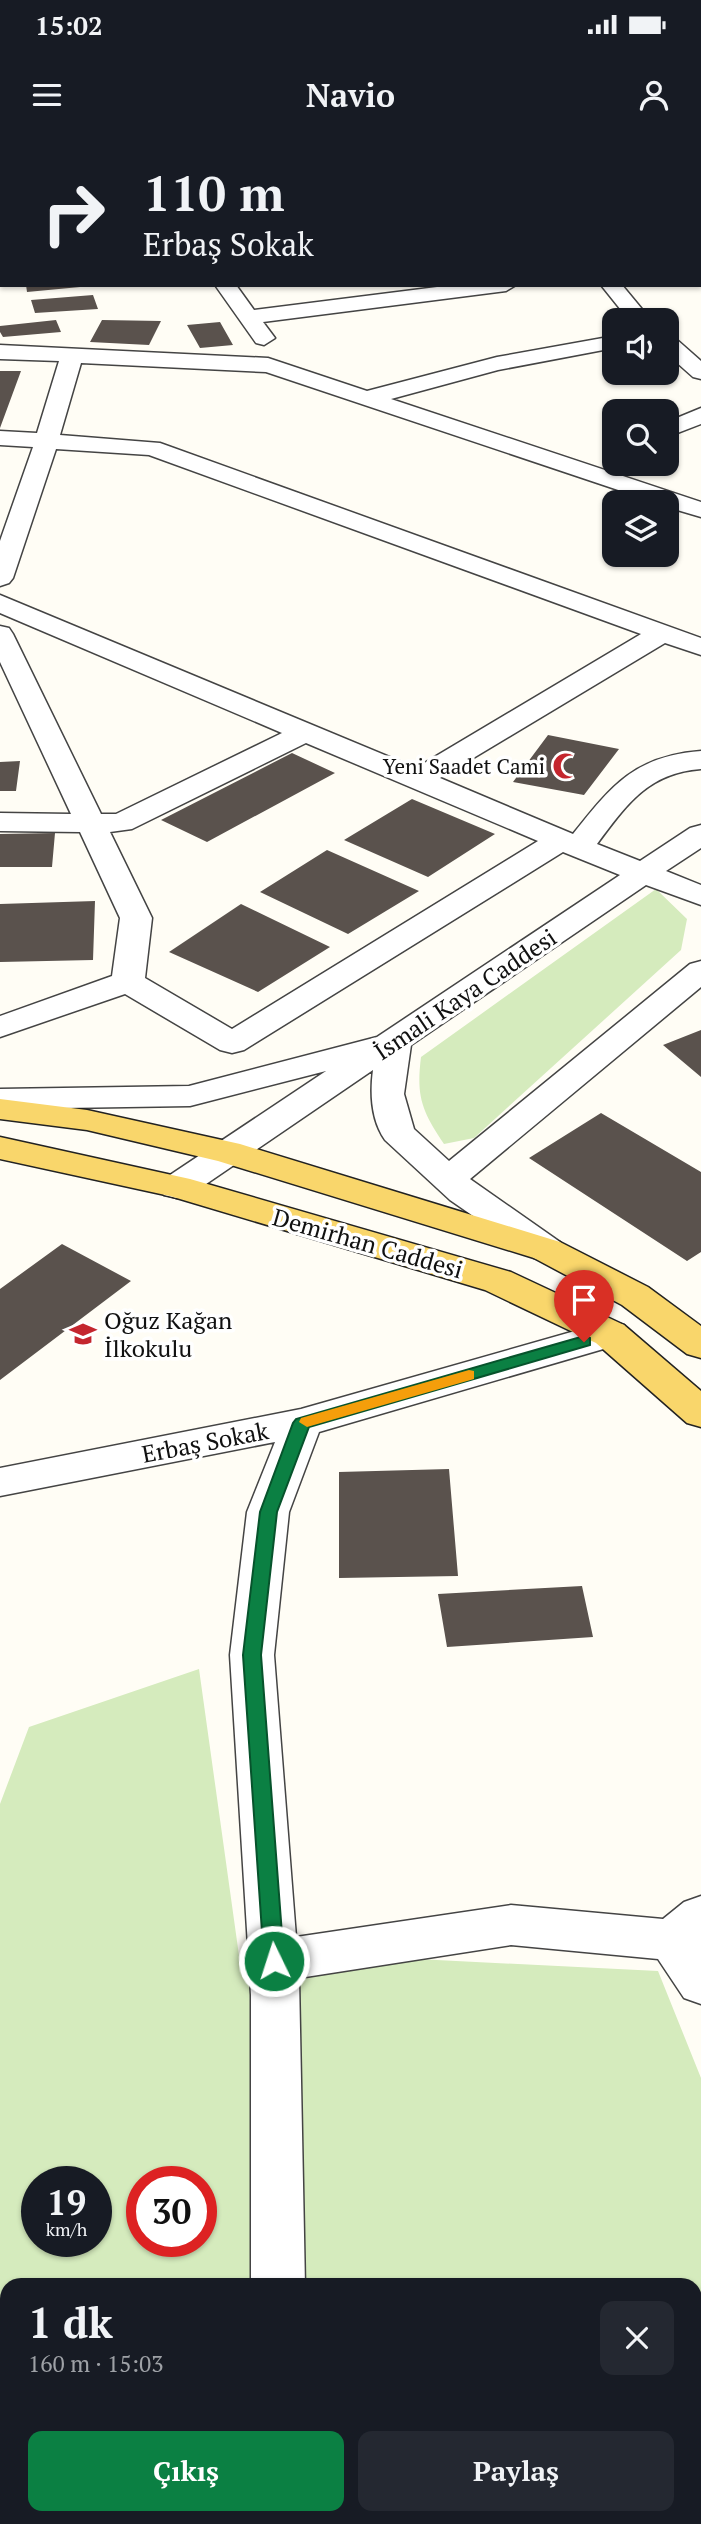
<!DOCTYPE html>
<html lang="tr">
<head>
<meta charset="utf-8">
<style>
	:root { --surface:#171b24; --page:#242831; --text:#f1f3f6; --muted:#9ea1a6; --accent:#0b8043 }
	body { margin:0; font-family:"PT Serif",serif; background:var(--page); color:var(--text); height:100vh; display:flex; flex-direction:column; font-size:26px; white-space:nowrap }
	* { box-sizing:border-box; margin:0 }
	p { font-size:23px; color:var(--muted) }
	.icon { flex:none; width:38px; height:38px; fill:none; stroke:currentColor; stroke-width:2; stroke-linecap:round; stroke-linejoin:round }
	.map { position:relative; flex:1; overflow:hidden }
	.drawer { position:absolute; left:0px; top:2138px; width:702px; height:247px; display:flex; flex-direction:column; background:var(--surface); border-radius:21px 21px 0 0; box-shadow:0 2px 5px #0004 }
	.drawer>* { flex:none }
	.hud { position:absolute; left:0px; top:0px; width:702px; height:147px; box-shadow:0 2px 5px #0004; background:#171b24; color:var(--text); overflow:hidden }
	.fabs { position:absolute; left:602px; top:168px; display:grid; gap:14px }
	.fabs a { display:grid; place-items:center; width:77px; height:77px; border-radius:14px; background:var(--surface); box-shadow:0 2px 5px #0004; font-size:35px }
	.speed { position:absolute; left:21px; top:2026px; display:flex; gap:14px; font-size:35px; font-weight:700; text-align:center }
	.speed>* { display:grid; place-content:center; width:91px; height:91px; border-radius:50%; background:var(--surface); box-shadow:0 2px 5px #0004; line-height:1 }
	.speed small { font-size:18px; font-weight:400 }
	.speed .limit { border:10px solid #d22; background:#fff; color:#111 }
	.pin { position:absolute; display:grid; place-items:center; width:60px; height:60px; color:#fff; margin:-72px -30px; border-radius:50% 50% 50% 0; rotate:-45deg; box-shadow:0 0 7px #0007 }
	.pin .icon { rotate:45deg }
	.me { position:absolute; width:77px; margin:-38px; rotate:356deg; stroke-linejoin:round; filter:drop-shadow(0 0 5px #0008) }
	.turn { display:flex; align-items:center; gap:24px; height:147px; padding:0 28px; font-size:32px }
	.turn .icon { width:91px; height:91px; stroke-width:2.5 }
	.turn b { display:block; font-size:49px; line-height:60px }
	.round { display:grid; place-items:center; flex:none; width:74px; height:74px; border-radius:14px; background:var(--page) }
	.overview { display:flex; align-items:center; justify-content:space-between; height:119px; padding:0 28px }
	h1 { font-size:42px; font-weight:700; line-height:52px }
	.action { display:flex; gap:14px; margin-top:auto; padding:14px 28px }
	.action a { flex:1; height:80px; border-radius:14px; background:var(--accent); color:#fff; font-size:28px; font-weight:700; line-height:80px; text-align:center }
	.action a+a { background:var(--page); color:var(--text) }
	.status { display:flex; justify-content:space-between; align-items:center; height:49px; padding:0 35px; background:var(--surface); direction:ltr }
	.status svg { height:19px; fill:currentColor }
	header { display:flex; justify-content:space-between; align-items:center; height:91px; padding:0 28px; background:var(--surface); font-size:32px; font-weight:700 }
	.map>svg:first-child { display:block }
	.green { fill:#d5ebbd; fill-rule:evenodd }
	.building { fill:#5a524d }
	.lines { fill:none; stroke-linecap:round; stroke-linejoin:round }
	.minor-casing { stroke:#444; stroke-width:3 }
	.major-casing { stroke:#222; stroke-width:3 }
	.minor { fill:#fff; fill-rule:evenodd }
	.major { fill:#f9d66b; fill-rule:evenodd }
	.route { fill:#0b8043; stroke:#07532c; stroke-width:2 }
	.slow { fill:#f59e0b }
	.labels { text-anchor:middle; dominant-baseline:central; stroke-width:7; stroke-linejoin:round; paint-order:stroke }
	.far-poi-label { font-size:21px; fill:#111; stroke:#fff; text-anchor:end }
	.street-label { font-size:24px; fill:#111; stroke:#fff }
	.poi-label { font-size:24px; fill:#111; stroke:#fff; text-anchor:start }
</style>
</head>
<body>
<div class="status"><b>15:02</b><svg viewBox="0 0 49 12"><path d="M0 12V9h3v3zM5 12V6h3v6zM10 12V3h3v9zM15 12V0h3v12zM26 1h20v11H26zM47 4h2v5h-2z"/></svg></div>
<header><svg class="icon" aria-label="menu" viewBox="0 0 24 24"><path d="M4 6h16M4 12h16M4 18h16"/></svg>Navio<svg class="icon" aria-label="person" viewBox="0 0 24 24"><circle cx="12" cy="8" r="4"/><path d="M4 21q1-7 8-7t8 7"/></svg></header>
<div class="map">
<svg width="701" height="2384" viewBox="0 0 701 2384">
	<rect width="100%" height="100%" fill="#fffdf5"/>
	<path class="green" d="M656,749L687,779L681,810L474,998L444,1004C422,971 416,957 421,917Z
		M199,1529L242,1837L417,1819L658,1831L701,1938V2384H0V1664L29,1587ZM37,2042H96V2102H37ZM142,2042H201V2102H142ZM7,2146H695V2378H7Z"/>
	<path class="building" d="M26,145H80V147L27,152Z
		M93,155L98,169L35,173L31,160Z
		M56,180L61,192L3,197L0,192V186Z
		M102,180L161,181L149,205L90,202Z
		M220,182L233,205L200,208L187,185Z
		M0,231H21L0,288Z
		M548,595L619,609L584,655L513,642Z
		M292,613L335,633L207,702L161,680Z
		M20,621L16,651H0V622Z
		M412,659L495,694L428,737L344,700Z
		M55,693L52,727H0V694Z
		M327,710L419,751L348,794L260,752Z
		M95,761L93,820L0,822V764Z
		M241,764L330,807L258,852L169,812Z
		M701,890V937L663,905Z
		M601,973L701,1032V1112L687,1121L529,1018Z
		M62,1104L131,1141L0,1240V1149Z
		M449,1329L458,1436L339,1438V1332Z
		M582,1446L593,1497L447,1507L438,1454Z"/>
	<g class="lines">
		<g class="minor-casing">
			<path id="minor" d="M110,0H128L129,2H111Z
				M287,0H306L286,2Z
				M478,0H497L498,2H479Z
				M679,0H697L698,2H680Z
				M701,46V59H700V46Z
				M0,50H2V62H0Z
				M215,145H236L254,170L453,145H516L506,151L263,182L275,198L264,205L256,203Z
				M601,145H622L651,180H629Z
				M614,196V208L498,230L391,259L701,362V377L667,367V362H654L266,232L81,223L60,295L160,303L701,498V515L665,503L440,638L573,694C612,645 635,616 701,611V629C648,633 627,664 597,704L640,721L690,688L701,685V708L666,731L701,745V765L646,745L411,905L404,954L414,989L449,1021L690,824L701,821V847L470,1039L560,1102L566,1110L560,1118L547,1122L534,1118L450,1060L385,1000C371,980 370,953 373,930L190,1055L177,1058L164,1055L159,1047L164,1039L326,931L190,966L0,969V949L189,946L377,897L620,735L563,712L244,910L232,913L220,910L125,854L0,897V876L112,836L120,778L80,692L0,691V673L71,674L0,522V486L9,488L13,494L101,674H116L282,593L0,473V455L416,628L641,494L149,315L56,309L13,438L9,443L0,446V401L33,307L0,305V291L37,293L59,221L0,219V205L268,218L367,251L497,217ZM306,603L538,701L232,889L145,838L152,778L110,692L132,689Z
				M667,197L675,198L701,221V239L693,237L667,214Z
				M701,268V284L667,297V282Z
				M610,1181L624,1185L629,1194L624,1203L319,1292L289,1372L274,1515L296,1797L511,1765L663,1779L684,1762L701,1756V1864L684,1858L658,1819L511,1805L299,1838L305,2146H251V1855L230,1515L247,1372L275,1302L0,1356V1328L301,1269Z
				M251,2378H309V2384H251Z"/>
		</g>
		<g class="major-casing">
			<path id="major" d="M0,959L87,970L240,1004L560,1102L648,1147L701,1186V1218L687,1214L622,1165L534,1118L218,1021L87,990L0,979Z
				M0,997L190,1039L511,1132L624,1185L701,1251V1287L687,1283L596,1203L485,1150L170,1056L0,1019Z"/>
		</g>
		<use href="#minor" class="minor"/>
		<use href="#major" class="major"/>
	</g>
	<path class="route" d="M584,1196L590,1198V1205L309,1287L277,1372L261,1515L284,1821L281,1827L274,1830L267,1827L264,1821L243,1515L260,1372L293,1283L296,1279Z"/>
	<path class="slow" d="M469,1230L474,1231V1239L307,1287L299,1282L301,1278Z"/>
	<defs>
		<g id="mosque-bare" transform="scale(2.1)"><path d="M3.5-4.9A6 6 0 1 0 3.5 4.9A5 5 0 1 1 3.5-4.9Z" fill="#c4262e" stroke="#fff" stroke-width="2.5" paint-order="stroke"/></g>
		<g id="school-bare" transform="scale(2.1)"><path d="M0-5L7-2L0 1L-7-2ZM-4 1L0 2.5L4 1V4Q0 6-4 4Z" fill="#c4262e" stroke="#fff" stroke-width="2.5" paint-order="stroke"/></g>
	</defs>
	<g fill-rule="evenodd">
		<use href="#mosque-bare" x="566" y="626"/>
		<use href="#school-bare" x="83" y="1194"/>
	</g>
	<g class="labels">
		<g class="far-poi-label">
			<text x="545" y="626">Yeni Saadet Cami</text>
		</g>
		<g class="street-label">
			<text transform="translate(465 854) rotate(-34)">İsmali Kaya Caddesi</text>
			<text transform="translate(368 1103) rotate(16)">Demirhan Caddesi</text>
			<text transform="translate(205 1302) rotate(-11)">Erbaş Sokak</text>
		</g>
		<g class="poi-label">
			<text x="104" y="1180">Oğuz Kağan<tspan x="104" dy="28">İlkokulu</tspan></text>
		</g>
	</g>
</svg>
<div class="fabs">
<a><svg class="icon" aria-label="sound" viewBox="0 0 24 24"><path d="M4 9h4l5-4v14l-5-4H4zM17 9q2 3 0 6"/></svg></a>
<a><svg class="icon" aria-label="search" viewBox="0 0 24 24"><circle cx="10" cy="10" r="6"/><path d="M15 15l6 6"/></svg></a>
<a><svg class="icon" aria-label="layers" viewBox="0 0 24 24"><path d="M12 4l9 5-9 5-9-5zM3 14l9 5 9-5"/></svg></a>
</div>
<div class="speed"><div>19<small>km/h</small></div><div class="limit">30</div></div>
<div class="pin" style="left:584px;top:1202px;background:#d93025"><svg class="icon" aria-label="arrive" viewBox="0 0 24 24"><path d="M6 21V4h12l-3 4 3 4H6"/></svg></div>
<svg class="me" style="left:274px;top:1821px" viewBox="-20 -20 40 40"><circle r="17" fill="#0b8043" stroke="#fff" stroke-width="3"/><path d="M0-11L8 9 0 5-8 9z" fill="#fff"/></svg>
<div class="hud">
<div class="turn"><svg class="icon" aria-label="right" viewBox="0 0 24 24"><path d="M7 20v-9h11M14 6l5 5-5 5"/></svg><div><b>110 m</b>Erbaş Sokak</div></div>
</div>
<section class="drawer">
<div class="overview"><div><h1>1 dk</h1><p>160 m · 15:03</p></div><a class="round"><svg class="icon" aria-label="close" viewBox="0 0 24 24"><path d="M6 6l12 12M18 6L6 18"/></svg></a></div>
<div class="action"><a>Çıkış</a><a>Paylaş</a></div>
</section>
</div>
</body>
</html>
